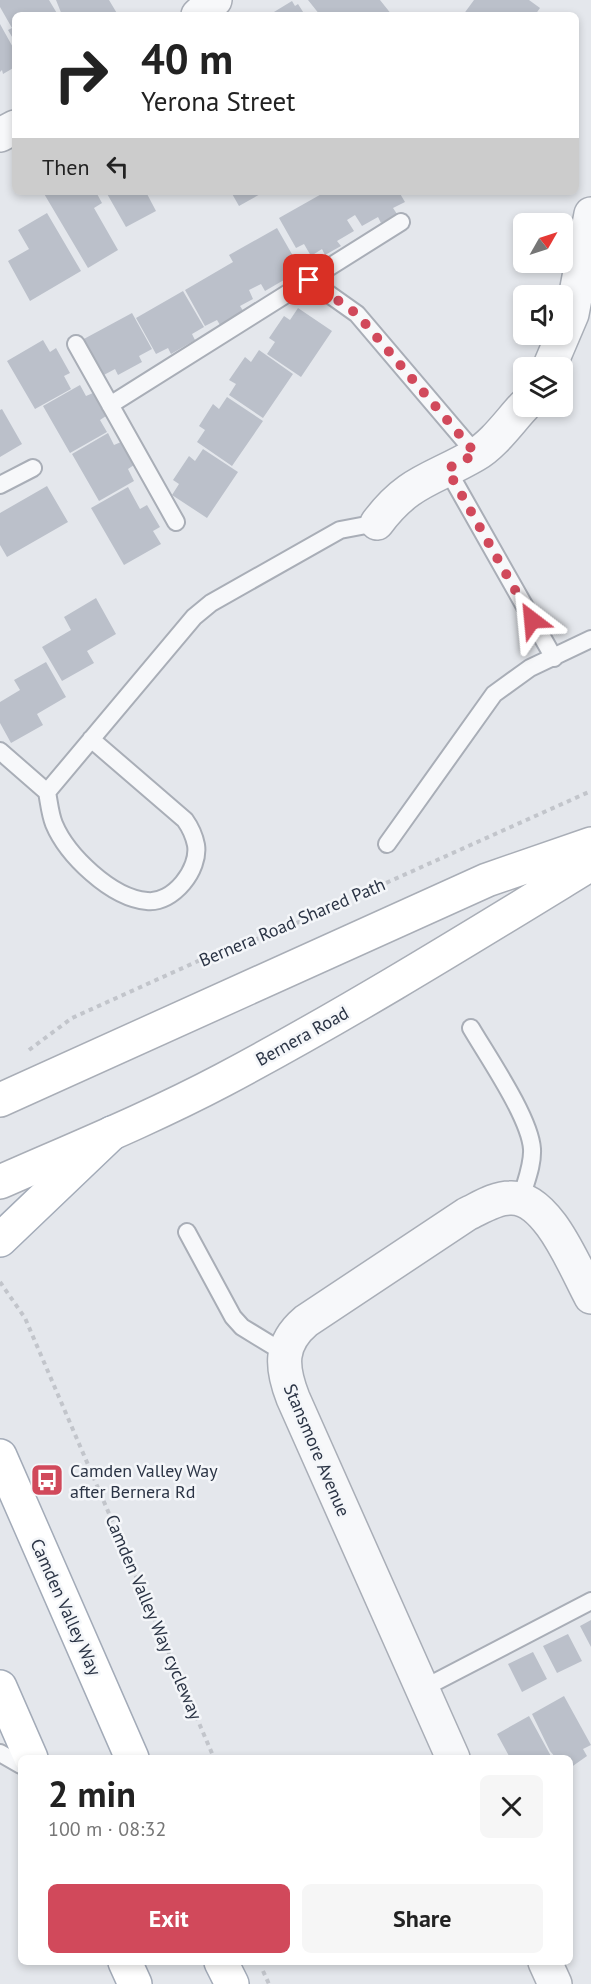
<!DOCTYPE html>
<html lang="en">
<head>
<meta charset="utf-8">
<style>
	:root { --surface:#fff; --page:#f6f6f6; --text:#222; --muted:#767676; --accent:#d1495b }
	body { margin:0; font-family:"PT Sans",sans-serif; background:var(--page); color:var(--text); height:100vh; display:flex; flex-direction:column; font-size:22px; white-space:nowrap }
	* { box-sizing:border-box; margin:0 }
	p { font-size:20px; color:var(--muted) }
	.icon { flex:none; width:33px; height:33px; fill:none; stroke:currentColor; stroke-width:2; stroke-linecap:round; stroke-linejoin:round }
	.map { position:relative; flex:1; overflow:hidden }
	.details { position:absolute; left:18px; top:1755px; width:555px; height:210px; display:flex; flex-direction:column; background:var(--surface); border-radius:9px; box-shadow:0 3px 9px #0003 }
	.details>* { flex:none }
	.guide { position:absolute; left:12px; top:12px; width:567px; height:183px; border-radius:9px; box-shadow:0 3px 9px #0003; background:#fff; color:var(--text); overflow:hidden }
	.needle { width:39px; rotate:51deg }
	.controls { position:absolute; left:513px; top:213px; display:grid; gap:12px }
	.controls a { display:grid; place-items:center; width:60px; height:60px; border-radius:9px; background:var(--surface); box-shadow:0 3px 9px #0003; font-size:30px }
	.pin { position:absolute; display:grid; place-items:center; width:51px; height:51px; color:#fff; margin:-26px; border-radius:12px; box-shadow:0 3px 9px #0006 }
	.me { position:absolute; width:66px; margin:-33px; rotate:331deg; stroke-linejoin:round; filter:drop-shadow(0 0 4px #0008) }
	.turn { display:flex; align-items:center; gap:21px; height:126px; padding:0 30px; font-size:27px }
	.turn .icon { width:78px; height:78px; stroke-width:2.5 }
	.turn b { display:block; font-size:42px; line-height:51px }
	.then { display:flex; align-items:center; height:57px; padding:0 30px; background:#0003; gap:12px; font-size:22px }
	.round { display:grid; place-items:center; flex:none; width:63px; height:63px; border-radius:9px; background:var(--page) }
	.headline { display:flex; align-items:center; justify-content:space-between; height:102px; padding:0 30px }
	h1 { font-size:36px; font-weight:800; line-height:45px }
	.primary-button { display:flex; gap:12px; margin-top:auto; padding:12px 30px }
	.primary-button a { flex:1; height:69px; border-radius:9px; background:var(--accent); color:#fff; font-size:24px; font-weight:800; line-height:69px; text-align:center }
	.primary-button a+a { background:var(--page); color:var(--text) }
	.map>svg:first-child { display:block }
	.building { fill:#bbc0ca }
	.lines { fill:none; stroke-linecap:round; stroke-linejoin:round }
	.lane-casing { stroke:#a9aeb7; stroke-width:20 }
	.street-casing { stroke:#a9aeb7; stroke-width:36 }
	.secondary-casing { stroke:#a9aeb7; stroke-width:36 }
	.primary-casing { stroke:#a3abb8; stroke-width:36 }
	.path { stroke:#c2c5cb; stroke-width:4; stroke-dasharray:4.5 4.5; stroke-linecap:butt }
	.lane { stroke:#f7f8fa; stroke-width:16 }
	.street { stroke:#f7f8fa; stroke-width:33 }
	.secondary { stroke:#fff; stroke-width:33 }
	.primary { stroke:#fff; stroke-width:33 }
	.route { stroke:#d1495b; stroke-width:10; stroke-dasharray:0 18 }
	.labels { text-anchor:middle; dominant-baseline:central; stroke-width:5; stroke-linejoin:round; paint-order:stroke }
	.street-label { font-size:18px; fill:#2b3445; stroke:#f4f6f9 }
	.poi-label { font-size:18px; fill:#2b3445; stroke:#f4f6f9; text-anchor:start }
</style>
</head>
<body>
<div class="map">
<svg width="591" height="1984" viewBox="0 0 591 1984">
	<rect width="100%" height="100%" fill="#e4e7ec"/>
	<path class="building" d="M0,0H49L58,15H15V42L8,30L12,28L0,7Z
		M56,0H109L118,15H62Z
		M308,0H380L392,15H320Z
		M474,0H529L540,8L535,15H463Z
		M292,1L295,6L298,4L305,15H269Z
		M0,24L15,51V67L3,74L2,70L0,72Z
		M43,192H96L102,203L94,208L118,250L88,268Z
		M106,192H146L156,211L126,227Z
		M231,192H264L239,206Z
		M325,192H399L405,202L393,208L397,214L381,223L378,217L362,226L355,215L347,220L354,231L337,241L341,246L325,255L322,249L311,256L304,244L296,248L279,218Z
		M47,213L81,271L30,301L8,261L29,249L18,230Z
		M277,228L297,263L285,270L289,277L265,291L261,284L249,290L253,299L240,306L244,312L220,325L217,320L205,326L185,290L233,262L229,255Z
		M183,291L204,327L192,334L195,340L171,354L168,348L156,354L136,318Z
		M298,308L332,331L301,377L267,354L275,342L269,338L284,316L290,320Z
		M132,313L152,349L139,356L142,362L118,375L115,369L102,376L82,340Z
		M43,340L50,352L56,348L70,373L64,376L71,389L35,409L7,361Z
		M259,350L293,374L263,418L229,395L236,384L229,380L245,357L251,362Z
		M80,385L86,396L93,393L106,416L100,420L107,432L70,453L43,406Z
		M227,397L263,421L232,466L197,442L205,430L199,426L213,404L219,409Z
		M2,409L22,444L0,457V410Z
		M108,433L114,445L121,442L134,465L128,469L134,481L99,501L72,454Z
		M203,449L238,472L207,518L172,495L179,484L173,480L189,456L195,461Z
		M47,486L68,522L7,557L0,545V513Z
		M128,487L140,509L147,505L160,527L153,531L161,544L124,565L91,508Z
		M96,598L116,634L87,651L94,663L62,681L42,647L71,630L64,617Z
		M46,662L66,697L37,714L43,725L11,743L0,723V702L20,690L14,680Z
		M591,1620V1647L580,1626Z
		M568,1634L582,1661L557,1673L543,1646Z
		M533,1652L547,1679L522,1692L508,1664Z
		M564,1696L591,1745L583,1749L587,1756L570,1768V1758H556L550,1751L532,1714Z
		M529,1716L552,1758H505L509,1756L497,1734Z"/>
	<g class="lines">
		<g class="lane-casing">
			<path id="lane" d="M309,280L357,314L476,454
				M76,344L176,522
				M110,405L401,222
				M447,469L554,658
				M0,485L33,468
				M0,751L47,792L194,617L211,603L340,530L377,523
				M47,792C49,802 50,814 54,824C67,855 111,898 147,901C173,904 200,869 196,845C194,835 190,827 185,820L91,739
				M387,844L494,694L530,668L591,639
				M471,1028C488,1057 530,1118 532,1149C533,1166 525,1183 521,1199
				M187,1232L233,1317L242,1327L283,1352
				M422,1689L591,1601
				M0,1753L21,1765"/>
		</g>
		<g class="street-casing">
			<path id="street" d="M198,15L215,0
				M0,135L15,127
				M549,368L572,314L591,214
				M377,523C408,481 432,480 475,455C494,444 509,422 524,406
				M453,1758L293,1398C281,1367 279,1344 306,1321L467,1214C480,1208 495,1198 510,1198C548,1196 575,1268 591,1297
				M545,1962L555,1984"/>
		</g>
		<g class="secondary-casing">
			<path id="secondary" d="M0,1100L487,880L591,844
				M0,1182C75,1149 151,1118 223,1080C349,1013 470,938 591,864"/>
		</g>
		<g class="primary-casing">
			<path id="primary" d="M0,1240L112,1133
				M0,1456L132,1758
				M0,1687L31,1758
				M125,1962L135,1984
				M221,1962L232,1984"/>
		</g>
		<path class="path" d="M29,1050L72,1018L227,948L270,935L591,791
			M0,1282L25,1318L214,1758
			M263,1971L269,1984"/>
		<use href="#lane" class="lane"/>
		<use href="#street" class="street"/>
		<use href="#secondary" class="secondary"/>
		<use href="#primary" class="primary"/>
	</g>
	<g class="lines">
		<path class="route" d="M309,280L357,314L476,454L447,469L532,620"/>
	</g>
	<defs>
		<g id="bus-square" transform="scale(1.725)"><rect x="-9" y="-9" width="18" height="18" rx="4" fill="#d1495b" stroke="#f4f6f9"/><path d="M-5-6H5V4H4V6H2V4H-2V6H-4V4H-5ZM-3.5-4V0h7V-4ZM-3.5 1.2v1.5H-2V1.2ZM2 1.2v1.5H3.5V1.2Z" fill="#fff"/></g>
	</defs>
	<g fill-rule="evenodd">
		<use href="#bus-square" x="47" y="1480"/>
	</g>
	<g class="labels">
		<g class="street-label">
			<text transform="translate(292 922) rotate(-23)">Bernera Road Shared Path</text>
			<text transform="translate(302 1036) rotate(-29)">Bernera Road</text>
			<text transform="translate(317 1450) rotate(67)">Stansmore Avenue</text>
			<text transform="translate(66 1607) rotate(66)">Camden Valley Way</text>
			<text transform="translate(154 1617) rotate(67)">Camden Valley Way cycleway</text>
		</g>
		<g class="poi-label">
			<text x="70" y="1470">Camden Valley Way<tspan x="70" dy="21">after Bernera Rd</tspan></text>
		</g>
	</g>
</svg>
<div class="controls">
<a><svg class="needle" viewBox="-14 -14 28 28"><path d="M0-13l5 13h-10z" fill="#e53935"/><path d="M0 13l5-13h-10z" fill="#767676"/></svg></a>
<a><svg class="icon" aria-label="sound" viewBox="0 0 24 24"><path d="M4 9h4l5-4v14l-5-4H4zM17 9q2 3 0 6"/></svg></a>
<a><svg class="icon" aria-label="layers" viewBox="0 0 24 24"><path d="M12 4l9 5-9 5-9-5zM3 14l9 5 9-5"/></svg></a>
</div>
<div class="pin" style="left:309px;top:280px;background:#d93025"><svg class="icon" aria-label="arrive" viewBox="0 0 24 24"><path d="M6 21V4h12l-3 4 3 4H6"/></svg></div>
<svg class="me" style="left:532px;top:620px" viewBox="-20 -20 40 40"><path d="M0-17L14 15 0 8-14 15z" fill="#d1495b" stroke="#fff" stroke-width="4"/></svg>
<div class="guide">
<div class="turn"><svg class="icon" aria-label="right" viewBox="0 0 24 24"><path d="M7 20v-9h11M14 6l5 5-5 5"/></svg><div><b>40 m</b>Yerona Street</div></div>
<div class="then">Then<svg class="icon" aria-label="left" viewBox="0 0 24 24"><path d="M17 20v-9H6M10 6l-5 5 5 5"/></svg></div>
</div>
<section class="details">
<div class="headline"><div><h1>2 min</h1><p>100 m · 08:32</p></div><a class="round"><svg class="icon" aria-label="close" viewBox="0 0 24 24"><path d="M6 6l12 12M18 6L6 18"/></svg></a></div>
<div class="primary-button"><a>Exit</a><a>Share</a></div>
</section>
</div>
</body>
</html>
